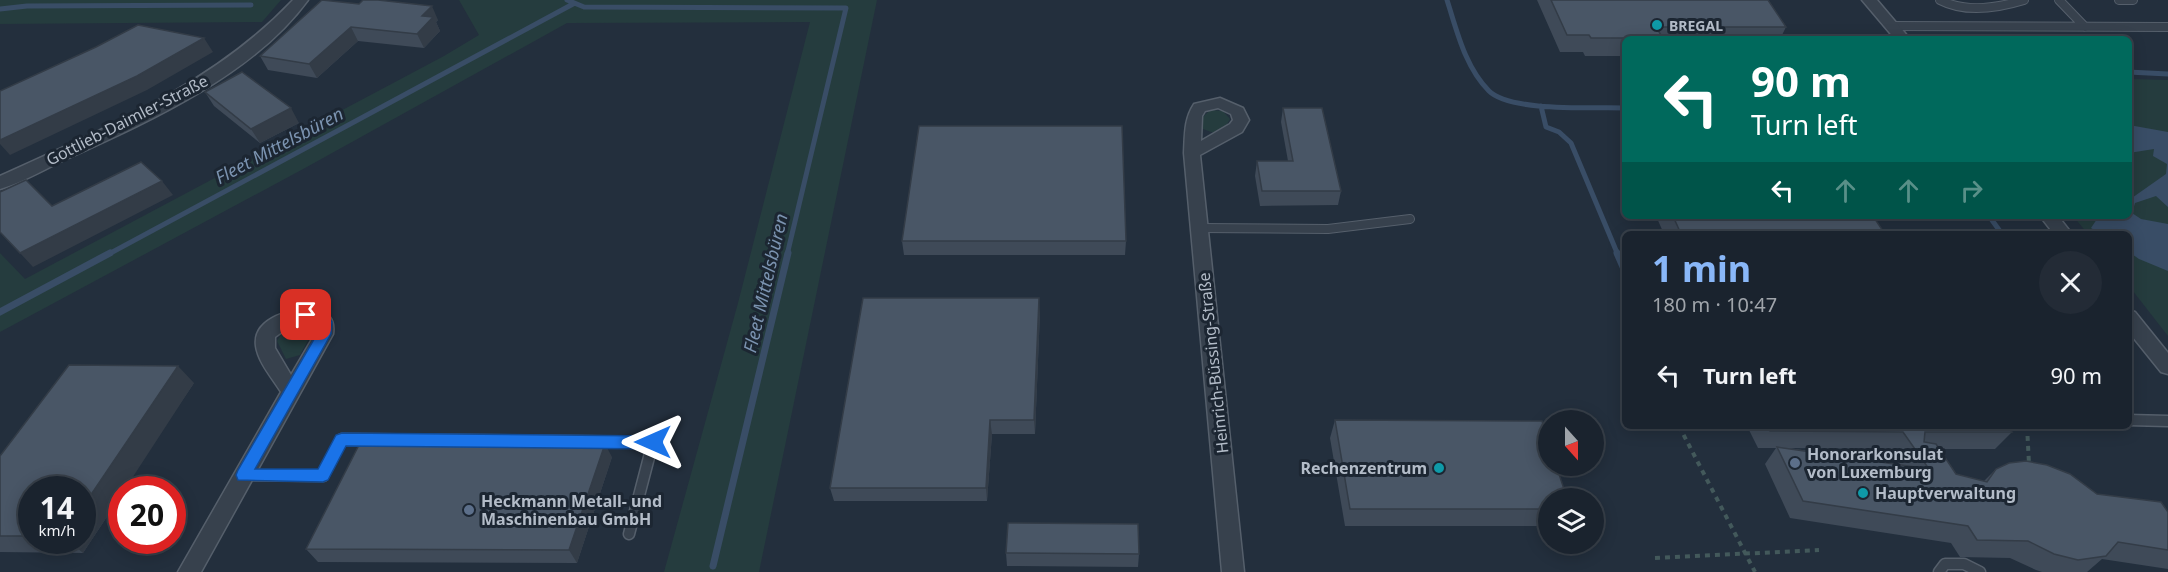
<!DOCTYPE html>
<html lang="en">
<head>
<meta charset="utf-8">
<style>
	:root { --surface:#1a232e; --page:#232b36; --text:#f1f3f6; --muted:#9fa4aa; --line:#38404a; --accent:#89b7f8 }
	body { margin:0; font-family:"Noto Sans",sans-serif; background:var(--page); color:var(--text); height:100vh; display:flex; flex-direction:column; font-size:22px; white-space:nowrap }
	* { box-sizing:border-box; margin:0 }
	p { font-size:20px; color:var(--muted) }
	.icon { flex:none; width:33px; height:33px; fill:none; stroke:currentColor; stroke-width:2; stroke-linecap:round; stroke-linejoin:round }
	.map { position:relative; flex:1; overflow:hidden }
	.details { position:absolute; left:1622px; top:231px; width:510px; height:198px; display:flex; flex-direction:column; background:var(--surface); border-radius:9px; box-shadow:0 3px 15px #0003,0 0 0 2px var(--line) }
	.details>* { flex:none }
	.guide { position:absolute; left:1622px; top:36px; width:510px; height:183px; border-radius:9px; box-shadow:0 3px 15px #0003,0 0 0 2px var(--line); background:#00695c; color:#fff; overflow:hidden }
	.needle { width:39px; rotate:159deg }
	.controls { position:absolute; left:1538px; top:410px; display:grid; gap:12px }
	.controls a { display:grid; place-items:center; width:66px; height:66px; border-radius:50%; background:var(--surface); box-shadow:0 3px 15px #0003,0 0 0 2px var(--line); font-size:30px }
	.speed { position:absolute; left:18px; top:476px; display:flex; gap:12px; font-size:30px; font-weight:700; text-align:center }
	.speed>* { display:grid; place-content:center; width:78px; height:78px; border-radius:50%; background:var(--surface); box-shadow:0 3px 15px #0003,0 0 0 2px var(--line); line-height:1 }
	.speed small { font-size:15px; font-weight:400 }
	.speed .limit { border:9px solid #d22; background:#fff; color:#111 }
	.pin { position:absolute; display:grid; place-items:center; width:51px; height:51px; color:#fff; margin:-26px; border-radius:12px; box-shadow:0 3px 9px #0006 }
	.me { position:absolute; width:66px; margin:-33px; rotate:270deg; stroke-linejoin:round; filter:drop-shadow(0 0 4px #0008) }
	.turn { display:flex; align-items:center; gap:21px; height:126px; padding:0 30px; font-size:27px }
	.turn .icon { width:78px; height:78px; stroke-width:2.5 }
	.turn b { display:block; font-size:42px; line-height:51px }
	.lanes { display:flex; align-items:center; height:57px; padding:0 30px; background:#0003; justify-content:center; gap:30px; direction:ltr }
	.lanes .off { opacity:.35 }
	.round { display:grid; place-items:center; flex:none; width:63px; height:63px; border-radius:32px; background:var(--page) }
	.headline { display:flex; align-items:center; justify-content:space-between; height:102px; padding:0 30px }
	h1 { font-size:36px; font-weight:700; line-height:45px; color:var(--accent) }
	ul { padding:0; list-style:none }
	li { display:flex; align-items:center; gap:18px; height:84px; padding:0 30px }
	li div { flex:1 }
	li b { display:block; font-size:22px }
	li em { font-style:normal }
	.map>svg:first-child { display:block }
	.green { fill:#253c3e }
	.water { fill:#394d66 }
	.lines { fill:none; stroke-linecap:round; stroke-linejoin:round }
	.stream-far1 { stroke:#394d66; stroke-width:5 }
	.stream { stroke:#394d66; stroke-width:7 }
	.service-far1-casing { stroke:#555f6b; stroke-width:10 }
	.service-casing { stroke:#555f6b; stroke-width:13 }
	.minor-casing { stroke:#555f6b; stroke-width:3 }
	.path { stroke:#43595b; stroke-width:4; stroke-dasharray:5 5; stroke-linecap:butt }
	.service-far1 { stroke:#37414d; stroke-width:8 }
	.service { stroke:#37414d; stroke-width:10 }
	.minor { fill:#37414d; fill-rule:evenodd }
	.wall { fill:#3f4a58; fill-rule:evenodd }
	.shaded-wall { fill:#333c47 }
	.building { fill:#495666; stroke:#333c47; stroke-width:1.5 }
	.route { fill:#1a73e8; stroke:#114b97; stroke-width:1.5 }
	.culture-dot { fill:#0f9aa8; stroke:#1c2632; stroke-width:2 }
	.service-dot { fill:#5c6f8a; stroke:#1c2632; stroke-width:2 }
	.labels { text-anchor:middle; dominant-baseline:central; stroke-width:6; stroke-linejoin:round; paint-order:stroke }
	.far-poi-label { font-size:14px; font-weight:bold; fill:#b3bcc8; stroke:#1c2632; text-anchor:start }
	.street-label { font-size:16px; fill:#b3bcc8; stroke:#1c2632 }
	.poi-label { font-size:16px; font-weight:bold; fill:#b3bcc8; stroke:#1c2632; text-anchor:start }
	.water-label { font-size:18px; font-style:italic; fill:#7b93b0; stroke:#1c2632 }
</style>
</head>
<body>
<div class="map">
<svg width="2168" height="572" viewBox="0 0 2168 572">
	<rect width="100%" height="100%" fill="#232f3d"/>
	<path class="green" d="M0,0H281L262,22L0,24Z
		M459,0H877L759,572H664L738,303L810,22L567,23L305,168L0,332V253L25,279L444,56L479,35Z
		M2129,79L2168,80V336L2129,286L2128,234H2088L2073,216H2128Z
		M1210,110L1223,111L1230,119L1227,124L1214,133L1203,129V117Z
		M298,325L308,327L312,333L300,355L286,359L277,341L282,333Z"/>
	<path class="water" d="M2129,125L2168,132V207L2156,196L2135,203L2132,213L2141,219L2168,224V271L2139,259L2129,252L2128,234H2101L2091,228L2099,216H2128L2129,200L2166,174L2167,164L2153,156L2154,149L2129,153Z"/>
	<g class="lines">
		<path class="stream-far1" d="M567,0L584,7L846,8L787,255
			M1447,0C1457,31 1465,67 1489,91C1510,112 1594,107 1624,108
			M0,9L27,6L251,5
			M2128,72L2168,74
			M1541,106L1546,127L1559,132L1571,143L1618,255
			M1989,216L2002,234
			M107,255L573,4"/>
		<path class="stream" d="M1617,253L1624,269
			M0,312L110,253
			M713,566L788,253"/>
		<g class="service-far1-casing">
			<path id="service-far1" d="M1940,0C1965,13 1998,8 2024,0
				M2059,0L2085,27
				M2119,0H2133
				M1890,26L2168,27
				M1200,228L1328,229L1410,219"/>
		</g>
		<g class="service-casing">
			<path id="service" d="M2128,420L2168,421
				M244,475L323,476L342,439L653,442L629,534
				M1939,572L1945,564H1964L1980,572"/>
		</g>
		<g class="minor-casing">
			<path id="minor" d="M293,0H308C254,74 152,120 71,157C48,167 24,182 0,189V176C105,128 213,85 293,0Z
				M1862,0H1877L1910,39H1895Z
				M1220,98L1243,108L1249,120L1242,132L1200,155L1244,572H1222L1184,153C1185,135 1184,119 1194,104ZM1218,108L1231,114L1233,120L1230,124L1201,141L1202,116L1205,111Z
				M2040,216H2058L2072,234H2054Z
				M314,308C329,313 335,319 333,334L201,572H178L281,392C273,379 258,362 256,346C252,317 294,308 314,308ZM307,322L315,325V334L291,375L275,348V337L290,326Z
				M2128,310L2135,312L2168,353V374L2161,372L2128,331Z"/>
		</g>
		<path class="path" d="M1679,426L1755,572
			M2027,426L2029,464
			M1655,558L1819,550"/>
		<use href="#service-far1" class="service-far1"/>
		<use href="#service" class="service"/>
		<use href="#minor" class="minor"/>
	</g>
	<path class="wall" d="M322,0L438,20L436,22L440,31L424,48L358,41L317,78L268,70L260,56Z
		M1537,0H1768L1786,27L1780,39H1624V56H1585L1583,52H1560Z
		M205,92L299,123L260,143L214,106Z
		M1283,108L1341,191L1338,205L1260,206L1255,176L1257,161H1288L1281,122Z
		M1656,216H1873L1885,234H1664Z
		M902,241H1126L1125,255H904Z
		M1040,312L1035,434H992L987,501H834L830,488Z
		M194,383L122,489V494L83,553L0,552V456ZM32,489L82,540H32Z
		M1335,420L1548,498V526H1345L1330,438Z
		M1747,426H2008L2012,432L1995,449H1939L1956,474L1984,481L1996,469L2168,512V569L2102,559L2087,572H2042L2036,570L2010,558L1960,557L1951,543L1790,518L1765,464L1776,448H1758ZM1789,448L1889,449L1899,465Z
		M612,457L577,563L318,562L306,549Z
		M1006,553L1139,554L1138,567L1007,566Z"/>
	<path class="shaded-wall" d="M432,6L438,20L436,22L440,31L424,48L417,34L422,16Z
		M351,27L358,41L317,78L309,64Z
		M204,38L213,52L147,90L10,155L0,144V140Z
		M291,108L299,123L260,143L251,129Z
		M162,181L173,195L33,267L20,253Z
		M1039,298L1040,312L1035,434L1034,420Z
		M178,366L194,383L125,489H122V494L83,553L68,540H82V508Z
		M990,420L992,434L987,501L986,488Z
		M605,444L612,457L577,563L569,550Z"/>
	<path class="building" d="M322,0L359,4L363,0H378L432,6L422,16L433,17L417,34L351,27L309,64L260,56Z
		M1551,0H1768L1786,27H1656L1661,35H1635L1637,38H1591L1589,35H1567Z
		M138,25L204,38L137,76L0,140V91L96,47Z
		M242,72L291,108L251,129L205,92Z
		M1283,108H1322L1341,191H1262L1257,161H1293Z
		M919,126H1122L1126,241H902Z
		M141,162L162,181L20,253L0,232V192L26,180L52,206Z
		M1673,216H1873L1885,234H1681Z
		M863,298H1039L1034,420H990L986,488H830Z
		M69,365L178,366L82,508V489H32V536H0V456Z
		M1335,420L1542,421L1548,440V465H1556L1567,498H1548V509H1350Z
		M1767,426H2008L2012,432H1925L1924,442L1936,444L1956,474L1987,482L1996,469L2009,463L2026,461L2047,465L2070,474L2097,494L2161,502L2168,512V550L2118,542L2106,556L2078,560L2054,554L2028,541L1977,540L1968,526L1803,501L1777,447L1929,469L1903,432L1770,431Z
		M360,443L605,444L569,550L306,549Z
		M1008,523L1138,524L1139,554L1006,553Z"/>
	<path class="route" d="M306,309L326,314L332,322L331,334L255,469H318L336,435L342,433L653,436L661,442L653,449L346,446L328,480L323,482L238,480L236,475L238,470L317,334L316,322L301,318L299,315Z"/>
	<g class="culture-dot">
		<circle cx="1657" cy="25" r="6"/>
		<circle cx="1439" cy="468" r="6"/>
		<circle cx="1863" cy="493" r="6"/>
	</g>
	<g class="service-dot">
		<circle cx="1795" cy="463" r="6"/>
		<circle cx="469" cy="510" r="6"/>
	</g>
	<g class="labels">
		<g class="far-poi-label">
			<text x="1669" y="25">BREGAL</text>
		</g>
		<g class="street-label">
			<text transform="translate(127 120) rotate(-27)">Gottlieb-Daimler-Straße</text>
			<text transform="translate(1213 363) rotate(-96)">Heinrich-Büssing-Straße</text>
		</g>
		<g class="poi-label">
			<text x="1807" y="454">Honorarkonsulat<tspan x="1807" dy="18">von Luxemburg</tspan></text>
			<text x="1427" y="468" text-anchor="end">Rechenzentrum</text>
			<text x="1875" y="493">Hauptverwaltung</text>
			<text x="481" y="501">Heckmann Metall- und<tspan x="481" dy="18">Maschinenbau GmbH</tspan></text>
		</g>
		<g class="water-label">
			<text transform="translate(279 145) rotate(-28)">Fleet Mittelsbüren</text>
			<text transform="translate(765 283) rotate(-77)">Fleet Mittelsbüren</text>
		</g>
	</g>
</svg>
<div class="controls">
<a><svg class="needle" viewBox="-14 -14 28 28"><path d="M0-13l5 13h-10z" fill="#e53935"/><path d="M0 13l5-13h-10z" fill="#9fa4aa"/></svg></a>
<a><svg class="icon" aria-label="layers" viewBox="0 0 24 24"><path d="M12 4l9 5-9 5-9-5zM3 14l9 5 9-5"/></svg></a>
</div>
<div class="speed"><div>14<small>km/h</small></div><div class="limit">20</div></div>
<div class="pin" style="left:306px;top:315px;background:#d93025"><svg class="icon" aria-label="arrive" viewBox="0 0 24 24"><path d="M6 21V4h12l-3 4 3 4H6"/></svg></div>
<svg class="me" style="left:653px;top:442px" viewBox="-20 -20 40 40"><path d="M0-17L14 15 0 8-14 15z" fill="#1a73e8" stroke="#fff" stroke-width="4"/></svg>
<div class="guide">
<div class="turn"><svg class="icon" aria-label="left" viewBox="0 0 24 24"><path d="M17 20v-9H6M10 6l-5 5 5 5"/></svg><div><b>90 m</b>Turn left</div></div>
<div class="lanes"><svg class="icon" aria-label="left" viewBox="0 0 24 24"><path d="M17 20v-9H6M10 6l-5 5 5 5"/></svg><svg class="icon off" aria-label="ahead" viewBox="0 0 24 24"><path d="M12 20V5M6 11l6-6 6 6"/></svg><svg class="icon off" aria-label="ahead" viewBox="0 0 24 24"><path d="M12 20V5M6 11l6-6 6 6"/></svg><svg class="icon off" aria-label="right" viewBox="0 0 24 24"><path d="M7 20v-9h11M14 6l5 5-5 5"/></svg></div>
</div>
<section class="details">
<div class="headline"><div><h1>1 min</h1><p>180 m · 10:47</p></div><a class="round"><svg class="icon" aria-label="close" viewBox="0 0 24 24"><path d="M6 6l12 12M18 6L6 18"/></svg></a></div>
<ul>
<li><svg class="icon" aria-label="left" viewBox="0 0 24 24"><path d="M17 20v-9H6M10 6l-5 5 5 5"/></svg><div><b>Turn left</b></div><em>90 m</em></li>
</ul>
</section>
</div>
</body>
</html>
